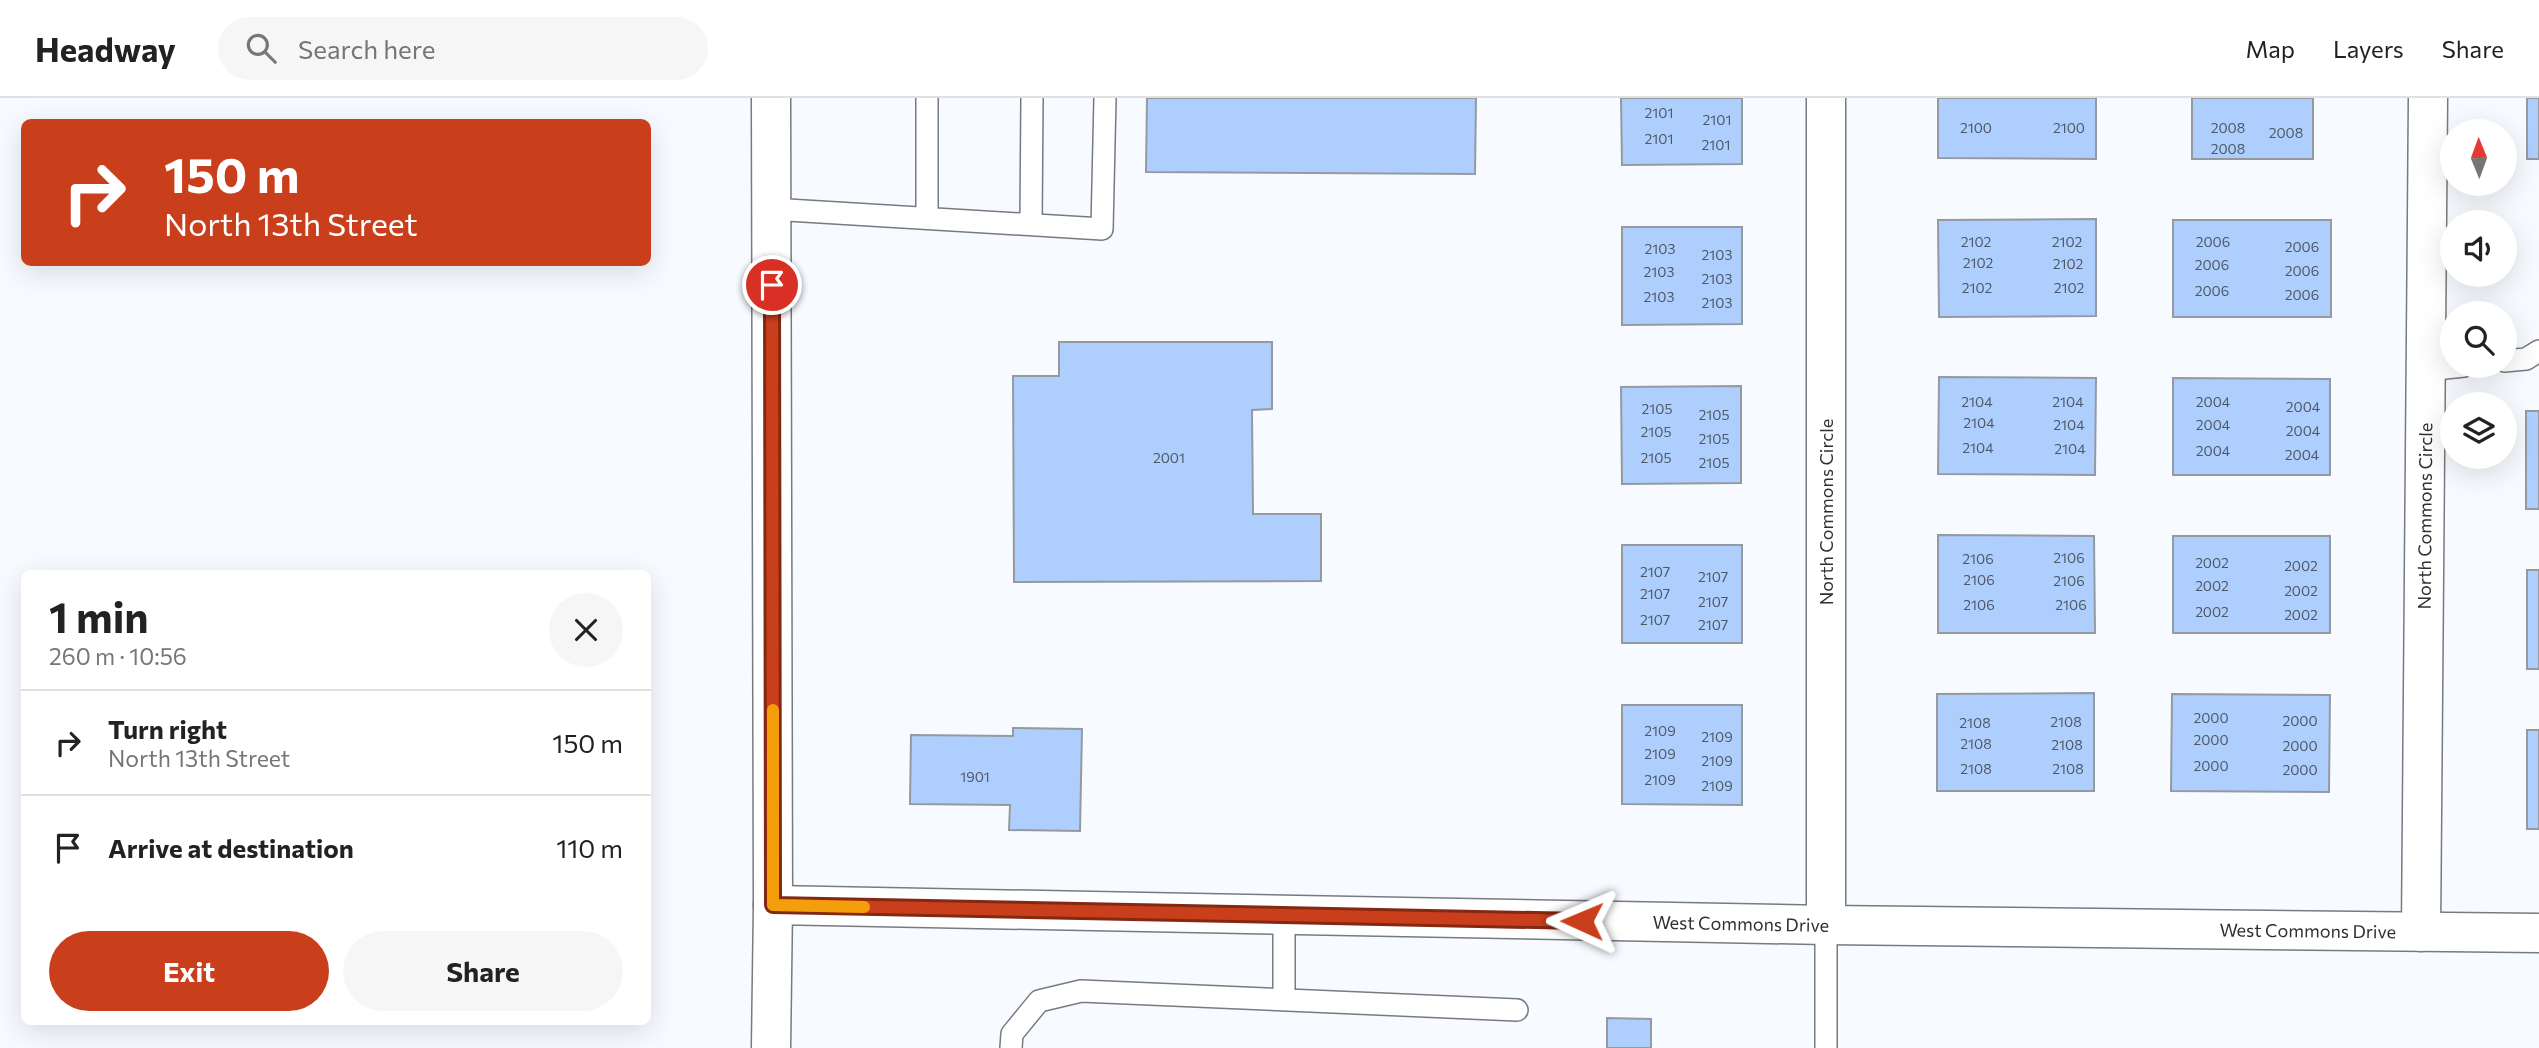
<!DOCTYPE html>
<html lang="en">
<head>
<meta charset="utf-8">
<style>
	:root { --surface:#fff; --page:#f6f6f6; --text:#222; --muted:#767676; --line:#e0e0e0; --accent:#c93f1c }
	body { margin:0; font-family:Commissioner,sans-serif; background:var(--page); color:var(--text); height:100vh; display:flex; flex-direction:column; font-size:26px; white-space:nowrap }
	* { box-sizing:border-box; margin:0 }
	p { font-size:23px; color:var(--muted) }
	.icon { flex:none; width:38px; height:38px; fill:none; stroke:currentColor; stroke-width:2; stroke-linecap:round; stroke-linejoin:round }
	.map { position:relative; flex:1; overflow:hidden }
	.details { position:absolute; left:21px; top:472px; width:630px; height:455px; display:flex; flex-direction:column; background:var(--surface); border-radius:10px; box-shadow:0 7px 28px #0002 }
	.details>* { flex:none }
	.guide { position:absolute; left:21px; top:21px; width:630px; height:147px; border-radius:10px; box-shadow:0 7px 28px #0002; background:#c93f1c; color:#fff; overflow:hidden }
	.needle { width:46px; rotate:359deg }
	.controls { position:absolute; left:2440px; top:21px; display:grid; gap:14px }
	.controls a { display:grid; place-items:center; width:77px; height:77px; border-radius:50%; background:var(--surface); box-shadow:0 7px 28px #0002; font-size:35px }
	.pin { position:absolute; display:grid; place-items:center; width:60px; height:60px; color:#fff; margin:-30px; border:4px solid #fff; border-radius:50%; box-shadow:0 2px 7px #0007 }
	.me { position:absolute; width:77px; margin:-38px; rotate:271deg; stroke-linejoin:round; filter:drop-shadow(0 0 5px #0008) }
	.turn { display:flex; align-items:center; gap:24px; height:147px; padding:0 28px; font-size:32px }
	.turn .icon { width:91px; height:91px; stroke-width:2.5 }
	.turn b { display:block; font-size:49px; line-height:60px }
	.round { display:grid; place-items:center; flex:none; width:74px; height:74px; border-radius:37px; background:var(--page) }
	.head { display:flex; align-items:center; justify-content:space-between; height:119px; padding:0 28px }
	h1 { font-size:42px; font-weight:700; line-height:52px }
	.action { display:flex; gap:14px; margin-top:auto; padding:14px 28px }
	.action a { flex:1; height:80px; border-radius:42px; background:var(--accent); color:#fff; font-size:28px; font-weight:700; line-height:80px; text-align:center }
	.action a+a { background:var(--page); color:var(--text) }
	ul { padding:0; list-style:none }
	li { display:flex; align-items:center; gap:21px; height:105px; padding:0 28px; border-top:2px solid var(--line) }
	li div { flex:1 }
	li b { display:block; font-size:26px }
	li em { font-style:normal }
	header { display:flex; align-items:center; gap:42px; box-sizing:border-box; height:98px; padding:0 35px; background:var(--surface); border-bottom:2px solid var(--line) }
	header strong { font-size:33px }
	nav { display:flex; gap:38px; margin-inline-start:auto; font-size:24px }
	.search { width:490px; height:63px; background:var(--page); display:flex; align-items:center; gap:18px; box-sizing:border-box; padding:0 24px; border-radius:38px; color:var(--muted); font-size:26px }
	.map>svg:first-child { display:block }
	.building { fill:#aecffd; stroke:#9599a0; stroke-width:2 }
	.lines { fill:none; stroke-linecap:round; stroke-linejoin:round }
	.lane-casing { stroke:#767a81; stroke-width:24 }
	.street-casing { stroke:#767a81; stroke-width:41 }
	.secondary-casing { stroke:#767a81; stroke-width:41 }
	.lane { stroke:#fff; stroke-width:21 }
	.street { stroke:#fff; stroke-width:38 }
	.secondary { stroke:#fff; stroke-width:38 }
	.route-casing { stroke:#832912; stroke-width:18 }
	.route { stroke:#c93f1c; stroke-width:12 }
	.slow { stroke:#f59e0b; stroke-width:12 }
	.labels { text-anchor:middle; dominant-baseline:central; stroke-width:5; stroke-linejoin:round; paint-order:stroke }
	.number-label { font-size:14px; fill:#4e5866 }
	.street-label { font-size:18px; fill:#2e3033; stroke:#fff }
</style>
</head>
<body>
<header>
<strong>Headway</strong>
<div class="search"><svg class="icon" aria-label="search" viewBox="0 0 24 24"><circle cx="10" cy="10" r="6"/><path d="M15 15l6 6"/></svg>Search here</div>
<nav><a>Map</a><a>Layers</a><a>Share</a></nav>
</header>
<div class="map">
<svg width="2539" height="950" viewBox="0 0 2539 950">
	<rect width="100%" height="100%" fill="#f7fbff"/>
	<path class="building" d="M1147,0H1476L1475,76L1146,74Z
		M1621,0H1742V66L1622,67Z
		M1938,0H2096V61L1938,60Z
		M2192,0H2313V61H2192Z
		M2527,0H2539V61H2527Z
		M2096,121V218L1939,219L1938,122Z
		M2173,122H2331V219H2173Z
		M1622,129H1742V226L1622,227Z
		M1059,244H1272V311L1252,312L1253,416H1321V483L1014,484L1013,278H1059Z
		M1939,279L2096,280L2095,377L1938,376Z
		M2173,280L2330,281V377H2173Z
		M1741,288V385L1622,386L1621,289Z
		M2526,313H2539V411H2526Z
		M1938,437L2094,438L2095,535H1938Z
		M2173,438H2330V535H2173Z
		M1622,447H1742V545H1622Z
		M2527,472H2539V571H2527Z
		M2094,595V693H1937V596Z
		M2172,596L2330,597L2329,694L2171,693Z
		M1622,607H1742V707L1622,706Z
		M1013,630L1082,631L1080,733L1009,732L1010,707L910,706L911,637L1013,638Z
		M2527,632H2539V731H2527Z
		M1607,920L1651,921V950H1607Z"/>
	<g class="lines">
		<g class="lane-casing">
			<path id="lane" d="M771,111L1102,131L1105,0
				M927,118V0
				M1031,126L1032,0
				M2504,263L2526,261L2539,253
				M2426,272L2464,268
				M1284,817V902
				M1011,950L1012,936L1039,903L1081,893L1517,912
				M1826,950V827"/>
		</g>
		<g class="street-casing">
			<g id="street">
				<path d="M1826,0V827"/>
				<path id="s1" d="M773,807L1826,827L2539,835"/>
				<path id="s2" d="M2421,834L2428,0"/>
			</g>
		</g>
		<g class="secondary-casing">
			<path id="secondary" d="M771,950L773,807L771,0"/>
		</g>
		<use href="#lane" class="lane"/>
		<use href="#street" class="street"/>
		<use href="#secondary" class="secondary"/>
	</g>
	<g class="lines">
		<g class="route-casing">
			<path id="route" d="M772,187L773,807L1582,823"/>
		</g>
		<use href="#route" class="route"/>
		<path class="slow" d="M773,612V807L864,809"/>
	</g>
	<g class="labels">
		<g class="number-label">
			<text x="1659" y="14">2101</text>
			<text x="1717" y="21">2101</text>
			<text x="1976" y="29">2100</text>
			<text x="2069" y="29">2100</text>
			<text x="2228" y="29">2008</text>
			<text x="2286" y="34">2008</text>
			<text x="1659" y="40">2101</text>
			<text x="1716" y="46">2101</text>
			<text x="2228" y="50">2008</text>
			<text x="1976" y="143">2102</text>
			<text x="2067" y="143">2102</text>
			<text x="2213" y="143">2006</text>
			<text x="2302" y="148">2006</text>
			<text x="1660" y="150">2103</text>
			<text x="1717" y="156">2103</text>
			<text x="1978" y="164">2102</text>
			<text x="2068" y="165">2102</text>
			<text x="2212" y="166">2006</text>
			<text x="2302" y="172">2006</text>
			<text x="1659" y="173">2103</text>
			<text x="1717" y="180">2103</text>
			<text x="1977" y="189">2102</text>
			<text x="2069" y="189">2102</text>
			<text x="2212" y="192">2006</text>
			<text x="2302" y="196">2006</text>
			<text x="1659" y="198">2103</text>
			<text x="1717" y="204">2103</text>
			<text x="1977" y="303">2104</text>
			<text x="2068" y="303">2104</text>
			<text x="2213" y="303">2004</text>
			<text x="2303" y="308">2004</text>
			<text x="1657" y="310">2105</text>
			<text x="1714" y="316">2105</text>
			<text x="1979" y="324">2104</text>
			<text x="2069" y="326">2104</text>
			<text x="2213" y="326">2004</text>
			<text x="2303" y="332">2004</text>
			<text x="1656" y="333">2105</text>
			<text x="1714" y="340">2105</text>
			<text x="1978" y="349">2104</text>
			<text x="2070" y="350">2104</text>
			<text x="2213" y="352">2004</text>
			<text x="2302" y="356">2004</text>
			<text x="1169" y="359">2001</text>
			<text x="1656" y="359">2105</text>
			<text x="1714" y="364">2105</text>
			<text x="2069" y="459">2106</text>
			<text x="1978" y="460">2106</text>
			<text x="2212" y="464">2002</text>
			<text x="2301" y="467">2002</text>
			<text x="1655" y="473">2107</text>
			<text x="1713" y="478">2107</text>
			<text x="1979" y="481">2106</text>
			<text x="2069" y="482">2106</text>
			<text x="2212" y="487">2002</text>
			<text x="2301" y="492">2002</text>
			<text x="1655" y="495">2107</text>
			<text x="1713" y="503">2107</text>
			<text x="1979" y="506">2106</text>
			<text x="2071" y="506">2106</text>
			<text x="2212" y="513">2002</text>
			<text x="2301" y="516">2002</text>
			<text x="1655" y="521">2107</text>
			<text x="1713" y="526">2107</text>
			<text x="2211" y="619">2000</text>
			<text x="2300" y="622">2000</text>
			<text x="2066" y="623">2108</text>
			<text x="1975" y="624">2108</text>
			<text x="1660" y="632">2109</text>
			<text x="1717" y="638">2109</text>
			<text x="2211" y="641">2000</text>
			<text x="1976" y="645">2108</text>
			<text x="2067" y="646">2108</text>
			<text x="2300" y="647">2000</text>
			<text x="1660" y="655">2109</text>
			<text x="1717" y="662">2109</text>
			<text x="2211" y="667">2000</text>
			<text x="1976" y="670">2108</text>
			<text x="2068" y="670">2108</text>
			<text x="2300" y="671">2000</text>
			<text x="975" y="678">1901</text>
			<text x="1660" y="681">2109</text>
			<text x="1717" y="687">2109</text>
		</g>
		<g class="street-label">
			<text transform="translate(1826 414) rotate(-90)">North Commons Circle</text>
			<text stroke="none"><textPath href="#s2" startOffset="416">North Commons Circle</textPath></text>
			<text stroke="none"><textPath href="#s1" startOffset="968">West Commons Drive</textPath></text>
			<text stroke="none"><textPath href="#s1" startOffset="1535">West Commons Drive</textPath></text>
		</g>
	</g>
</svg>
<div class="controls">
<a><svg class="needle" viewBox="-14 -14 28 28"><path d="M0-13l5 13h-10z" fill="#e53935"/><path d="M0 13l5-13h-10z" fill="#767676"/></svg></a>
<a><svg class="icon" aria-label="sound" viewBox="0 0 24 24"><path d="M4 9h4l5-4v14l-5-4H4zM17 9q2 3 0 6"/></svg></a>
<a><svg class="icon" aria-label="search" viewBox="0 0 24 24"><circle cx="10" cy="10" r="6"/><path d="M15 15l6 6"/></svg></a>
<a><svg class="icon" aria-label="layers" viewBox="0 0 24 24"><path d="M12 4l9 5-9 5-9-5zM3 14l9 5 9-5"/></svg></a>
</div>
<div class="pin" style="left:772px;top:187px;background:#d93025"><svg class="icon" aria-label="arrive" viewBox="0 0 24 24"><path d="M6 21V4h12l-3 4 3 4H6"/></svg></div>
<svg class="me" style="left:1582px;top:823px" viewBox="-20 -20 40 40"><path d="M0-17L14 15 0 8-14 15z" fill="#c93f1c" stroke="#fff" stroke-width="4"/></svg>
<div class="guide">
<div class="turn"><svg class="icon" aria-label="right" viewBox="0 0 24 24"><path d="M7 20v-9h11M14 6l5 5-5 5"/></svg><div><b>150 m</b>North 13th Street</div></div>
</div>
<section class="details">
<div class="head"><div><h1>1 min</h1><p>260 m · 10:56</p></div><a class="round"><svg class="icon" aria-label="close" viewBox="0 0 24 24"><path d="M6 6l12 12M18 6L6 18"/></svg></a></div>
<ul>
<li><svg class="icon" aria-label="right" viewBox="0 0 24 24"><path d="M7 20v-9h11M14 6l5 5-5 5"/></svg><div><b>Turn right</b><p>North 13th Street</p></div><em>150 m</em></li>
<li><svg class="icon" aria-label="arrive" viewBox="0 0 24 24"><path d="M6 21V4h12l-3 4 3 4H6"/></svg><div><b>Arrive at destination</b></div><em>110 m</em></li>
</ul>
<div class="action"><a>Exit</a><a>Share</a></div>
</section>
</div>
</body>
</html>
